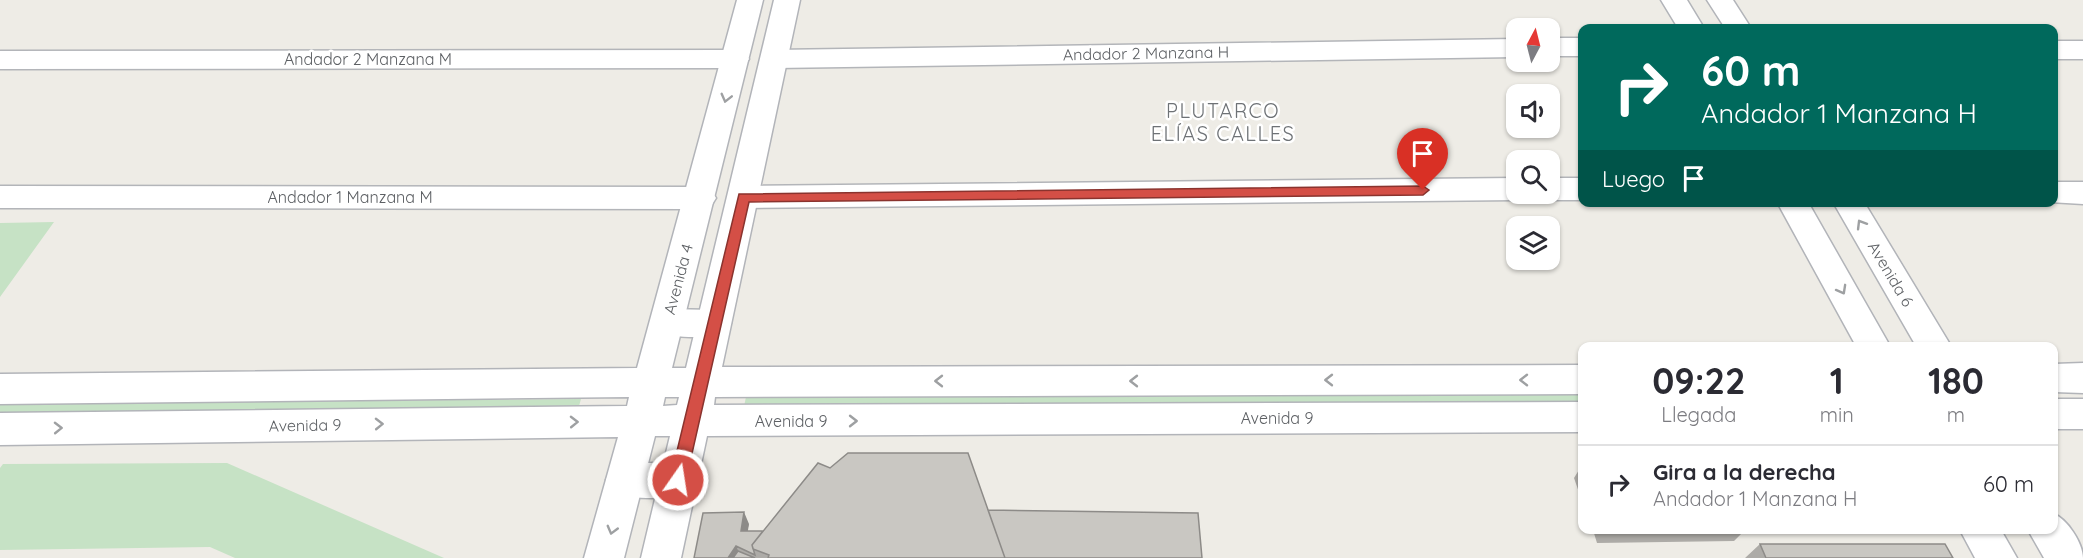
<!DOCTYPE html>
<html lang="es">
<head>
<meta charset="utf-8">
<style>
	:root { --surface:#fff; --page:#f2f2f3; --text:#2b2b33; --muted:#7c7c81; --line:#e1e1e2 }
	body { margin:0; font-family:Quicksand,sans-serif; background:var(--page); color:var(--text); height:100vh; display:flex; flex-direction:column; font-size:22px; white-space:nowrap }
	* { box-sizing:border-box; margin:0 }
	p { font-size:20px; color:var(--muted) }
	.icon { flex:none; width:33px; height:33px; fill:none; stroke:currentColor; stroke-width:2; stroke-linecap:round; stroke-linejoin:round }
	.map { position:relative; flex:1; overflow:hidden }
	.drawer { position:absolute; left:1578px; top:342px; width:480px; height:192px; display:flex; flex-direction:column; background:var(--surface); border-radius:12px; box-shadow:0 2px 4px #0004 }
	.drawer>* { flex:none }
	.banner { position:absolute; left:1578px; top:24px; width:480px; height:183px; border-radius:12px; box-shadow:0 2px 4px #0004; background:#00695c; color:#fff; overflow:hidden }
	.needle { width:39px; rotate:7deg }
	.buttons { position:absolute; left:1506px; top:18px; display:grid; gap:12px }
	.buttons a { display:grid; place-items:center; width:54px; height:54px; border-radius:12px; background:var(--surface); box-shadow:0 2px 4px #0004; font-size:30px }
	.pin { position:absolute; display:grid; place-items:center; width:51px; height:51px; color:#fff; margin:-62px -26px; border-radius:50% 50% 50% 0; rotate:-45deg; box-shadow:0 0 6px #0007 }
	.pin .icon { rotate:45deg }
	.me { position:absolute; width:66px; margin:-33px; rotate:13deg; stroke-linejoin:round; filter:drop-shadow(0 0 4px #0008) }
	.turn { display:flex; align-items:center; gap:21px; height:126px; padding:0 24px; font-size:27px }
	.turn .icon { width:78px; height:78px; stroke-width:2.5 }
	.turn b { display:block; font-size:42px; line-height:51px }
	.then { display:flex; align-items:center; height:57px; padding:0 24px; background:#0003; gap:12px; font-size:22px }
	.eta { display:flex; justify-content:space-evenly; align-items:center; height:102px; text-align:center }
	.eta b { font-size:36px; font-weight:800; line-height:42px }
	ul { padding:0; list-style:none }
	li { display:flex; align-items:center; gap:18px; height:78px; padding:0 24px; border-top:2px solid var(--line) }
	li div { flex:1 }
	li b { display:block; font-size:22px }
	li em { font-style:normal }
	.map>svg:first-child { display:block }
	.green { fill:#c6e2c5 }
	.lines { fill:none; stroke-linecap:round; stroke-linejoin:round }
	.street-casing { stroke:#b3b5b9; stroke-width:3 }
	.secondary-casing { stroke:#b2b4b9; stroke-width:3 }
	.street { fill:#fff; fill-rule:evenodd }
	.secondary { fill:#fff; fill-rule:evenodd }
	.wall { fill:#adaba7 }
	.shaded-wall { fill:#8d8b88 }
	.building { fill:#c9c7c2; stroke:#8d8b88; stroke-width:1.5 }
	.oneway { stroke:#9ea0a2 }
	.route { fill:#d44f46; stroke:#8a332e; stroke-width:1.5 }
	.labels { text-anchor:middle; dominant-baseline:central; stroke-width:5; stroke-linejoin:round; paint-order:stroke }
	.street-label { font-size:16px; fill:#5d6064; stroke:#fff }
	.quarter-label { font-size:20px; letter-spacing:1.5px; fill:#6e7276; stroke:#fff }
</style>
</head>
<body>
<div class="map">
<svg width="2083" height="558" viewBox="0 0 2083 558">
	<rect width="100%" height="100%" fill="#eeece6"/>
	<path class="green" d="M54,222L0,297V223Z
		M1582,394V409L743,411L746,397Z
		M581,399L577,413L0,418V404Z
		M227,463L444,558H235L210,547L0,550V468L3,464Z"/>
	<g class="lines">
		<g class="street-casing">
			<path id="street" d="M1550,38H1582V56H1550Z
				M1516,39V57L775,68L765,65L761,59L765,53L775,50Z
				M2054,41H2083V59H2054Z
				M735,50L745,53L749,59L745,65L735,68L0,69V51Z
				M1516,178V194H1529L1527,197L1516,200L744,208L733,205L728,197L733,189L744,186Z
				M1550,178H1582V200H1550L1539,197L1537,194H1550Z
				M2054,182H2083V204L2049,202H2054Z
				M0,186L700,187L711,190L716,198L711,206L700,209L0,208Z
				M667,309L714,310L726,313L731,323L726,333C705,339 676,338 655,332L650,322L655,312Z
				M625,463H678L691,468L697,480L691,492C668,500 635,500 612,492L606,480L612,468Z"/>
		</g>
		<g class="secondary-casing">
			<path id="secondary" d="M737,0H763L672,368H686L774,0H800L722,367L1582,365V394L715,397L714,405L1582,402V432L707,436L681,558H641L670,436H655L624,558H584L618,437L0,445V413L627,406L629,397L0,404V374L637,368ZM665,397H679L677,405L663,406Z
				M1661,0H1687L1704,28H1678Z
				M1707,0H1733L1751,28H1725Z
				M1777,202H1808L1890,346H1856Z
				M1833,202H1864L1951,346H1916Z
				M2083,363V393L2054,392V364Z
				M2054,399H2083V429H2054Z
				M2054,514C2067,519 2083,543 2083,558H2044L2028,530H2054Z
				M1960,530H2001L2017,558H1975Z"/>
		</g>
		<use href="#street" class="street"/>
		<use href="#secondary" class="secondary"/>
	</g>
	<path class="wall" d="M1582,465V501L1574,478Z
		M830,468L988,510L1202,558H694L749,524L747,531H763Z
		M1593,530H1745L1734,541L1597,543Z
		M1760,544L1953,558H1745Z"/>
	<path class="shaded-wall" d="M744,512L749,524L746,542L741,531Z
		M736,546L741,557L740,558H728Z"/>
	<path class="building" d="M848,453H968L1005,558H768L769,555L753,549L752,545L818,463L830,468Z
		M988,510L1198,513L1202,558H1005Z
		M744,512L741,531H763L752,545L755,555L736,546L728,558H694L703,513Z
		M1760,544H1945L1953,558H1766Z
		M738,551L755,558H733Z"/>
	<defs><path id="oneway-chevron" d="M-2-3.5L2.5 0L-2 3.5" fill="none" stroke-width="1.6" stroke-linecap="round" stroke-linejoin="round" transform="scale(1.5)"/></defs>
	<g class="oneway">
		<use href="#oneway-chevron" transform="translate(726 98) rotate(104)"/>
		<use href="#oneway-chevron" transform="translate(1861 224) rotate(-121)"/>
		<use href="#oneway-chevron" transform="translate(1842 290) rotate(61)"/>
		<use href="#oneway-chevron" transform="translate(1329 380) rotate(180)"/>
		<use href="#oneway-chevron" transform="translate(1524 380) rotate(180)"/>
		<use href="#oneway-chevron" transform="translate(939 381) rotate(180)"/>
		<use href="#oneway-chevron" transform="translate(1134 381) rotate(180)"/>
		<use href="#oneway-chevron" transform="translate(853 421)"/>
		<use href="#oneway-chevron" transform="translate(574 422) rotate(-1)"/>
		<use href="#oneway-chevron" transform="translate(379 424) rotate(-1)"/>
		<use href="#oneway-chevron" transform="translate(58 428) rotate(-1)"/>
		<use href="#oneway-chevron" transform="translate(612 530) rotate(105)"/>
	</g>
	<path class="route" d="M1423,186L1429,190L1423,195L749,202L686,480L684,485L678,487L673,485L670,480L739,194Z"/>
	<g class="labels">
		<g class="street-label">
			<text transform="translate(1146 53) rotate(-1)">Andador 2 Manzana H</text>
			<text x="368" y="59">Andador 2 Manzana M</text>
			<text x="350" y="197">Andador 1 Manzana M</text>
			<text transform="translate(1891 274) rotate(59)">Avenida 6</text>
			<text transform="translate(678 279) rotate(-75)">Avenida 4</text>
			<text x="1277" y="418">Avenida 9</text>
			<text x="791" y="421">Avenida 9</text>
			<text transform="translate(305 425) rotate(-1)">Avenida 9</text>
		</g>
		<g class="quarter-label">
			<text x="1223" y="110">PLUTARCO<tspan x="1223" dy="23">ELÍAS CALLES</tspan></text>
		</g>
	</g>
</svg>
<div class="buttons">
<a><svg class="needle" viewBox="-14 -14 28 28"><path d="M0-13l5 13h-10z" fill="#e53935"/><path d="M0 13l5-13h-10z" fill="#7c7c81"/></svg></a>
<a><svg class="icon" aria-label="sound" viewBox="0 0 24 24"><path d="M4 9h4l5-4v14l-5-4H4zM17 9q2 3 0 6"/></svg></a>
<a><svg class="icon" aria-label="search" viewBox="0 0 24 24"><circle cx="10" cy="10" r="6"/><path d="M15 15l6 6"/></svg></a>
<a><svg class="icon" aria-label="layers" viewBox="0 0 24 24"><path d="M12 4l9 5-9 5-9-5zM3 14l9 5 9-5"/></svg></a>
</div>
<div class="pin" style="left:1423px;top:190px;background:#d93025"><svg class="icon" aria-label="arrive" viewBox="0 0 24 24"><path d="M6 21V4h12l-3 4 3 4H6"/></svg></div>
<svg class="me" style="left:678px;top:480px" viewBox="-20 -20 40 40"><circle r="17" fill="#d44f46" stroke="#fff" stroke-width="3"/><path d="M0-11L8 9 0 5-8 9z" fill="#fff"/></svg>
<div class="banner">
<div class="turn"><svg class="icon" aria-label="right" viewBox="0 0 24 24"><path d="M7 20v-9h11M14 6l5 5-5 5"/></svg><div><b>60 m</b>Andador 1 Manzana H</div></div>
<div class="then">Luego<svg class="icon" aria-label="arrive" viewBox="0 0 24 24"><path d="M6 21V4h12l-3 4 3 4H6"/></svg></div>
</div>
<section class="drawer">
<div class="eta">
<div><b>09:22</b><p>Llegada</p></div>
<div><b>1</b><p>min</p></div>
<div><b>180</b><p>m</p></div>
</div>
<ul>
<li><svg class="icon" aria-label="right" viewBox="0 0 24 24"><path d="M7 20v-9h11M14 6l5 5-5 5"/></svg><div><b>Gira a la derecha</b><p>Andador 1 Manzana H</p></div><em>60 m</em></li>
</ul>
</section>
</div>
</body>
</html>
